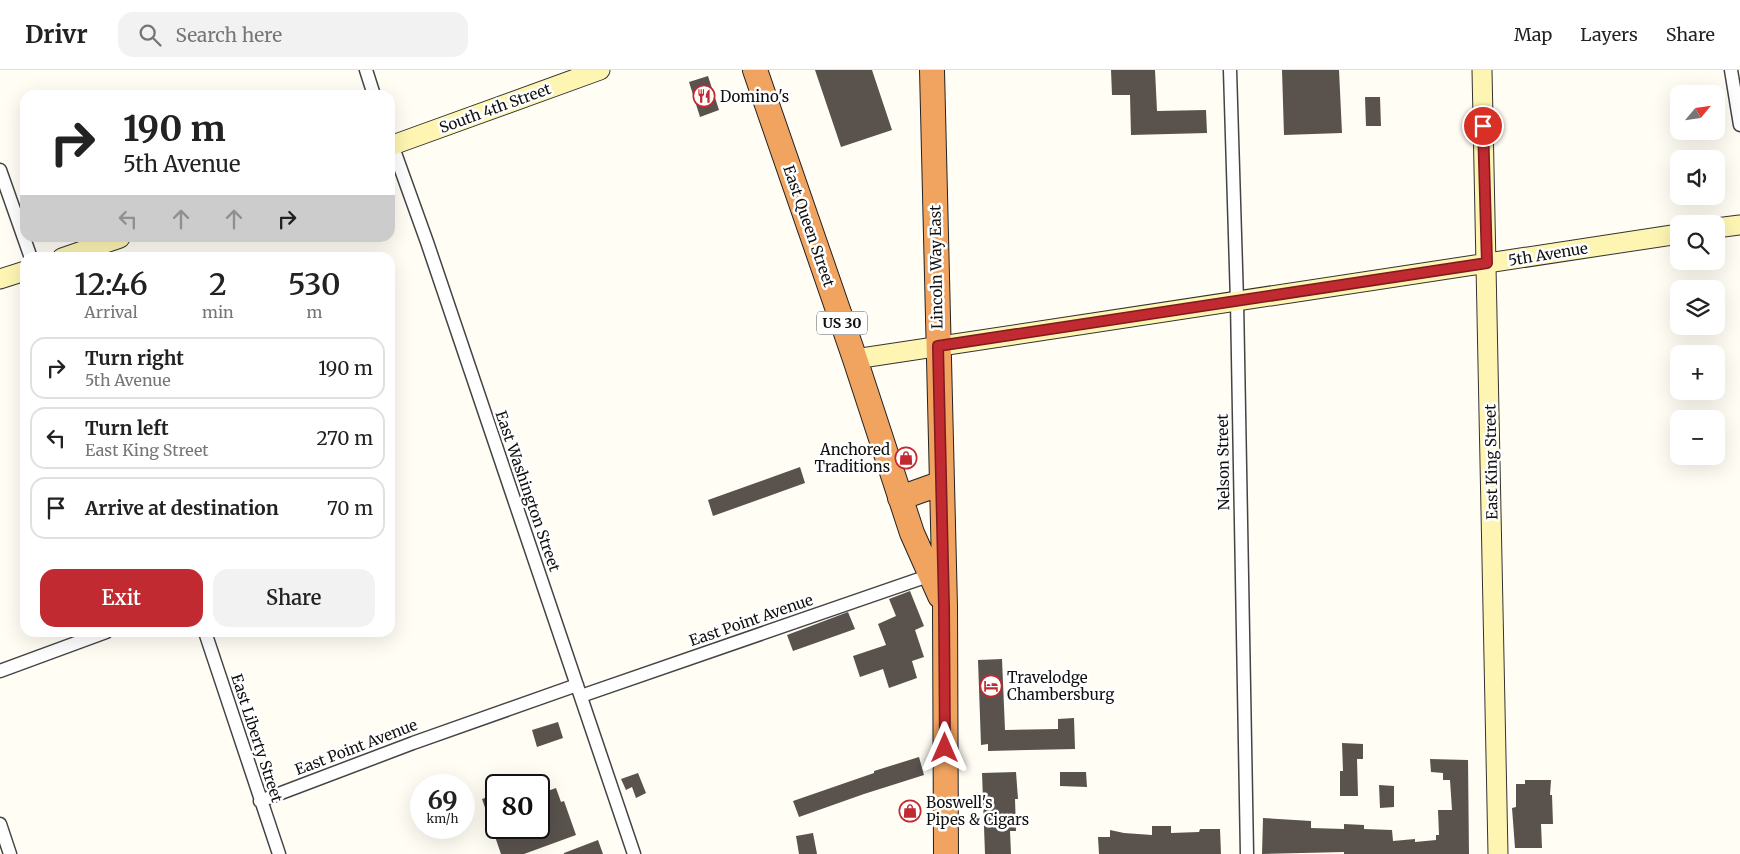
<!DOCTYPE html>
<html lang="en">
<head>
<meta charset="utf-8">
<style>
	:root { --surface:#fff; --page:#f2f2f2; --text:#222; --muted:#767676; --line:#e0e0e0; --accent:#c02a30 }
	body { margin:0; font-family:Merriweather,serif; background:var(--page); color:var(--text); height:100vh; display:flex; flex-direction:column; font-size:19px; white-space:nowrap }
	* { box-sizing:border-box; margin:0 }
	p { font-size:16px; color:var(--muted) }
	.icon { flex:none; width:28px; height:28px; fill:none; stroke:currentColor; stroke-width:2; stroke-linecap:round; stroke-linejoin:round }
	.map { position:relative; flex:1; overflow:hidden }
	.details { position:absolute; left:20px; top:182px; width:375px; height:385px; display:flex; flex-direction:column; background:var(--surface); border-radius:15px; box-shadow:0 5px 20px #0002 }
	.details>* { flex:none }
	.top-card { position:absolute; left:20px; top:20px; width:375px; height:152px; border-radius:15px; box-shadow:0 5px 20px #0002; background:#fff; color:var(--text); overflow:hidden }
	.needle { width:32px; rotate:61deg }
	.fabs { position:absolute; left:1670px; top:15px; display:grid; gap:10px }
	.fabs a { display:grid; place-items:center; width:55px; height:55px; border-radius:10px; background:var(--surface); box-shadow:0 5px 20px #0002; font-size:25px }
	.speed { position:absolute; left:410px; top:704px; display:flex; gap:10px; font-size:25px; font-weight:700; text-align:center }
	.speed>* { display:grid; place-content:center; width:65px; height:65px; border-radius:50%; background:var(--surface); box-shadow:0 5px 20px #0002; line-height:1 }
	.speed small { font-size:12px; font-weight:400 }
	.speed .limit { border:2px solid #111; border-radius:8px; background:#fff; color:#111 }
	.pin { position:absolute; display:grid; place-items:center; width:42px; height:42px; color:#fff; margin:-21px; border:2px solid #fff; border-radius:50%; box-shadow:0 1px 5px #0007 }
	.me { position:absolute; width:55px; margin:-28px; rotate:0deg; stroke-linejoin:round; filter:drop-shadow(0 0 4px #0008) }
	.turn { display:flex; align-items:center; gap:18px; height:105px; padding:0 20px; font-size:22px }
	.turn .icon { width:65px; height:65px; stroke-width:2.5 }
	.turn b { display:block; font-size:35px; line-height:42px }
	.lanes { display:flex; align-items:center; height:48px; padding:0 20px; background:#0003; justify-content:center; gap:25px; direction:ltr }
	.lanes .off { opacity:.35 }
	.eta { display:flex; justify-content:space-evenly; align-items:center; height:85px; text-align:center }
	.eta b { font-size:30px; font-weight:600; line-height:35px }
	.button { display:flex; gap:10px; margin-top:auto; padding:10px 20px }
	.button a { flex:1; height:58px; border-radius:15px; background:var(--accent); color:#fff; font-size:20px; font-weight:600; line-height:58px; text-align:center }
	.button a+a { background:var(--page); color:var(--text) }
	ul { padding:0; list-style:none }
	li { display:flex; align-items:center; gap:15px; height:62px; margin:0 10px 8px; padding:0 10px; border:2px solid var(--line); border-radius:15px }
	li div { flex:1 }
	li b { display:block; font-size:19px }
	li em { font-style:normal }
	header { display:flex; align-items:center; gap:30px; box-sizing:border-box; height:70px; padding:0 25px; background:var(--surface); border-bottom:1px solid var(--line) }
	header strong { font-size:24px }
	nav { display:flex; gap:28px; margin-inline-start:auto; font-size:18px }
	.search { width:350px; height:45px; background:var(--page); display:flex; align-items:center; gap:12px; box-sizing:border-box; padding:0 18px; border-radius:15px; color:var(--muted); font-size:19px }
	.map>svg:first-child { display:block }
	.building { fill:#59524d }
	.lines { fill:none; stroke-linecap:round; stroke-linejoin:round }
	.street-casing { stroke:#444; stroke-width:15 }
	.secondary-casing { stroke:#333; stroke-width:21 }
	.highway-casing { stroke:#222; stroke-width:26 }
	.street { stroke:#fff; stroke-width:12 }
	.secondary { stroke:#fdf5b1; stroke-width:19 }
	.highway { stroke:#f1a360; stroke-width:24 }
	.route-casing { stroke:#7d1b1f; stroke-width:12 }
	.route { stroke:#c02a30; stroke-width:9 }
	.labels { text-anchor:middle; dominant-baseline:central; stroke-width:5; stroke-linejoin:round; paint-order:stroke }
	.shield { fill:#fff; stroke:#585858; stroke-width:1 }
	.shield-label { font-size:14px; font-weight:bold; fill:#111 }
	.poi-label { font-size:15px; fill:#111; stroke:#fff; text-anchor:start }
	.street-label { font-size:15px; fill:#111; stroke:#fff }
</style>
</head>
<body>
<header>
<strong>Drivr</strong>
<div class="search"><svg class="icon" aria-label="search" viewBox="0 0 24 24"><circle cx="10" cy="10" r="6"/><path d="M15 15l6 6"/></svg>Search here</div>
<nav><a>Map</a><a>Layers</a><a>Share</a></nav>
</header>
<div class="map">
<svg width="1740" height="784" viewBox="0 0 1740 784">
	<rect width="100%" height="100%" fill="#fffdf4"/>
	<path class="building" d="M815,0H872L892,60L841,77Z
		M1111,0H1155L1157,41L1206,40L1207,63L1131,65L1130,25H1112Z
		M1282,0H1339L1342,63L1284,65Z
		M708,6L719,40L700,47L689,12Z
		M1365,27H1380L1381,56H1366Z
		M800,397L805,413L713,446L708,430Z
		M910,521L924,556L915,560L924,587L912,591L917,608L889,618L883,599L860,607L853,586L886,575L878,554L896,546L889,529Z
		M848,542L855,559L793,581L787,565Z
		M1002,589L1005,660L1058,659V649L1074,648L1075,679L988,681V674L981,675L978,590Z
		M558,652L563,668L537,677L532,660Z
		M1342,673L1363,674V689H1357L1358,726H1340V701H1343Z
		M919,687L924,705L864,724L799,747L793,731L874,703V701Z
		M1430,689L1468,690L1469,784H1344V782L1262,784L1263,748L1311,751V758L1344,759V754L1364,755V759L1392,760L1393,771L1415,769V772L1436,770V765H1439L1438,740H1452L1450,710H1443V703L1431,702Z
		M1016,702L1018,729H1015L1016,761H1010L1011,784H985L982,703Z
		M1060,702H1086L1087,717L1060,716Z
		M638,703L646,723L636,728L632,717L626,720L621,709Z
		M1525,710H1551L1550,725H1552L1553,754H1541L1542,778H1515L1512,738L1516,737V714H1525Z
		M1379,715L1394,716V737L1380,738Z
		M556,718L561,732L564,731L576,765L524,784H501L482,729L496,724V758H539V724Z
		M1152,756H1171V763L1199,762L1200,759H1220L1221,784H1099L1098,767H1110V760L1124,763L1152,765Z
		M813,763L817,784H799L796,766Z
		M598,770L603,784H564V783Z"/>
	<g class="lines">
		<g class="street-casing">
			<path id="street" d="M366,0L374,25
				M1230,0L1237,231L1247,784
				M1731,0L1740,55
				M390,69L427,172L634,784
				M0,100L31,188
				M205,562L279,784
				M0,601L106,562
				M581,626L931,505
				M260,731L413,673L577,615
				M0,754L10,784"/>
		</g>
		<g class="secondary-casing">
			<path id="secondary" d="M1482,0L1498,784
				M390,76L600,0
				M1716,158L1740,155
				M62,188L120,168
				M0,209L25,201
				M855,289L1679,164"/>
		</g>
		<g class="highway-casing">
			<path id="highway" d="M755,0L855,289L912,463L940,526
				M932,0L945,537L946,784
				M900,428L942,413"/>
		</g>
		<use href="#street" class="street"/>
		<use href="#secondary" class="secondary"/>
		<use href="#highway" class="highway"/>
	</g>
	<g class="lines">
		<g class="route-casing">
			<path id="route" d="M945,678L944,537L938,276L1487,193L1483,56"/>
		</g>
		<use href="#route" class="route"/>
	</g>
	<defs>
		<g id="restaurant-ring" transform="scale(1.125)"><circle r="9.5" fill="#fff" stroke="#c02a30" stroke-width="1.5"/><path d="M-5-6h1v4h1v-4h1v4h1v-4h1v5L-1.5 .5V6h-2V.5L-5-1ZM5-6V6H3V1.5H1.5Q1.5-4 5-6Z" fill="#c02a30"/></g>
		<g id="shop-ring" transform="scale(1.125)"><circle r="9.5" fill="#fff" stroke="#c02a30" stroke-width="1.5"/><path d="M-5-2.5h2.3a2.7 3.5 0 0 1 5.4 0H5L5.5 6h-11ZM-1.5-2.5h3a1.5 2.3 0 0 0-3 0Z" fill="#c02a30"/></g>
		<g id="hotel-ring" transform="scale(1.125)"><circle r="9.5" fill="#fff" stroke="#c02a30" stroke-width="1.5"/><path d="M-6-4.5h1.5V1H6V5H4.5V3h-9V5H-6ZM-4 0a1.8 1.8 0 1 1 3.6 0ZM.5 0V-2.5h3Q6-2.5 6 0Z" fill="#c02a30"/></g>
	</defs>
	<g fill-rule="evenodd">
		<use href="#restaurant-ring" x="704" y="26"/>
		<use href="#shop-ring" x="906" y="388"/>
		<use href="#hotel-ring" x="991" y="616"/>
		<use href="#shop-ring" x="910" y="741"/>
	</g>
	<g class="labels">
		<rect class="shield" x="817" y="241.5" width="50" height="23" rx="4"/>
		<g class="shield-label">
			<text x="842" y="253">US 30</text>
		</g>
		<g class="poi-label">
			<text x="720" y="26">Domino's</text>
			<text x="890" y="379" text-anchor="end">Anchored<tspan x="890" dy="17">Traditions</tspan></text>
			<text x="1007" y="607">Travelodge<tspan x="1007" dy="17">Chambersburg</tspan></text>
			<text x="926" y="732">Boswell's<tspan x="926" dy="17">Pipes &amp; Cigars</tspan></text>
		</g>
		<g class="street-label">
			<text transform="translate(495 38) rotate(-20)">South 4th Street</text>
			<text transform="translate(809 156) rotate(71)">East Queen Street</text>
			<text transform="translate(1548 184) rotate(-9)">5th Avenue</text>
			<text transform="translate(936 197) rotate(-91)">Lincoln Way East</text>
			<text transform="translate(1223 392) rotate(-91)">Nelson Street</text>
			<text transform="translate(1491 392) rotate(-91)">East King Street</text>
			<text transform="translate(528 421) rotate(71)">East Washington Street</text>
			<text transform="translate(751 550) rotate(-19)">East Point Avenue</text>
			<text transform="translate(257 668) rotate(72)">East Liberty Street</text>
			<text transform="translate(356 677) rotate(-21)">East Point Avenue</text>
		</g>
	</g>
</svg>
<div class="fabs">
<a><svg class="needle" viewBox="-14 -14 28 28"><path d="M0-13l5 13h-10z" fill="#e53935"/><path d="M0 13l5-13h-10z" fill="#767676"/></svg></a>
<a><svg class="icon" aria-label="sound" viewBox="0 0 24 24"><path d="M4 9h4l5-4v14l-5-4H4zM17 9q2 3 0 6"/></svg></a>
<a><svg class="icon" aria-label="search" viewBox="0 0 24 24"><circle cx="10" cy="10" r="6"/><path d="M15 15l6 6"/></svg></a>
<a><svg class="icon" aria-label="layers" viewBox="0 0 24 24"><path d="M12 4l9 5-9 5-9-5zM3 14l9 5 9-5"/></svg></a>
<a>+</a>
<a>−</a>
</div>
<div class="speed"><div>69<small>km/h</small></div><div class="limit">80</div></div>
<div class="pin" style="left:1483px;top:56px;background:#d93025"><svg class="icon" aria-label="arrive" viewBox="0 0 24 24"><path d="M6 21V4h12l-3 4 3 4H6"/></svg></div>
<svg class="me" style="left:945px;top:678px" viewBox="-20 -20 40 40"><path d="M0-17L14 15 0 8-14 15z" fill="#c02a30" stroke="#fff" stroke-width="4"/></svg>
<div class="top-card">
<div class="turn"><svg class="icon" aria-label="right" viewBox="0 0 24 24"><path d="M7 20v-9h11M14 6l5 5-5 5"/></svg><div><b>190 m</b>5th Avenue</div></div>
<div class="lanes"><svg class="icon off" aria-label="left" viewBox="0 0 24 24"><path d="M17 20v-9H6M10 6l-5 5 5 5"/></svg><svg class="icon off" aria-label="ahead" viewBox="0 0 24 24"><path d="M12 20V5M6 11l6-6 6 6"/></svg><svg class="icon off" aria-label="ahead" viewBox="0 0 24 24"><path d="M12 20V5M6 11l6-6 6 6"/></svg><svg class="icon" aria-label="right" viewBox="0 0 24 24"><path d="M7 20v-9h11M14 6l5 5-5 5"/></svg></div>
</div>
<section class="details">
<div class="eta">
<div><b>12:46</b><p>Arrival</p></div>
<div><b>2</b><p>min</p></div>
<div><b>530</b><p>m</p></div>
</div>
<ul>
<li><svg class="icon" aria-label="right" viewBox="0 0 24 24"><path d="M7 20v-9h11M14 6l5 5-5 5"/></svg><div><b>Turn right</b><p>5th Avenue</p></div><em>190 m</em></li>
<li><svg class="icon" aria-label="left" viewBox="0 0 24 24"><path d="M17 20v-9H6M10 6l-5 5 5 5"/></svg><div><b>Turn left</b><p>East King Street</p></div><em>270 m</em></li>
<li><svg class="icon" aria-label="arrive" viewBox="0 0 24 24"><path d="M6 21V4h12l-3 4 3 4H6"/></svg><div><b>Arrive at destination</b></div><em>70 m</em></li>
</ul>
<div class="button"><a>Exit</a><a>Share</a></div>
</section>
</div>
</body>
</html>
